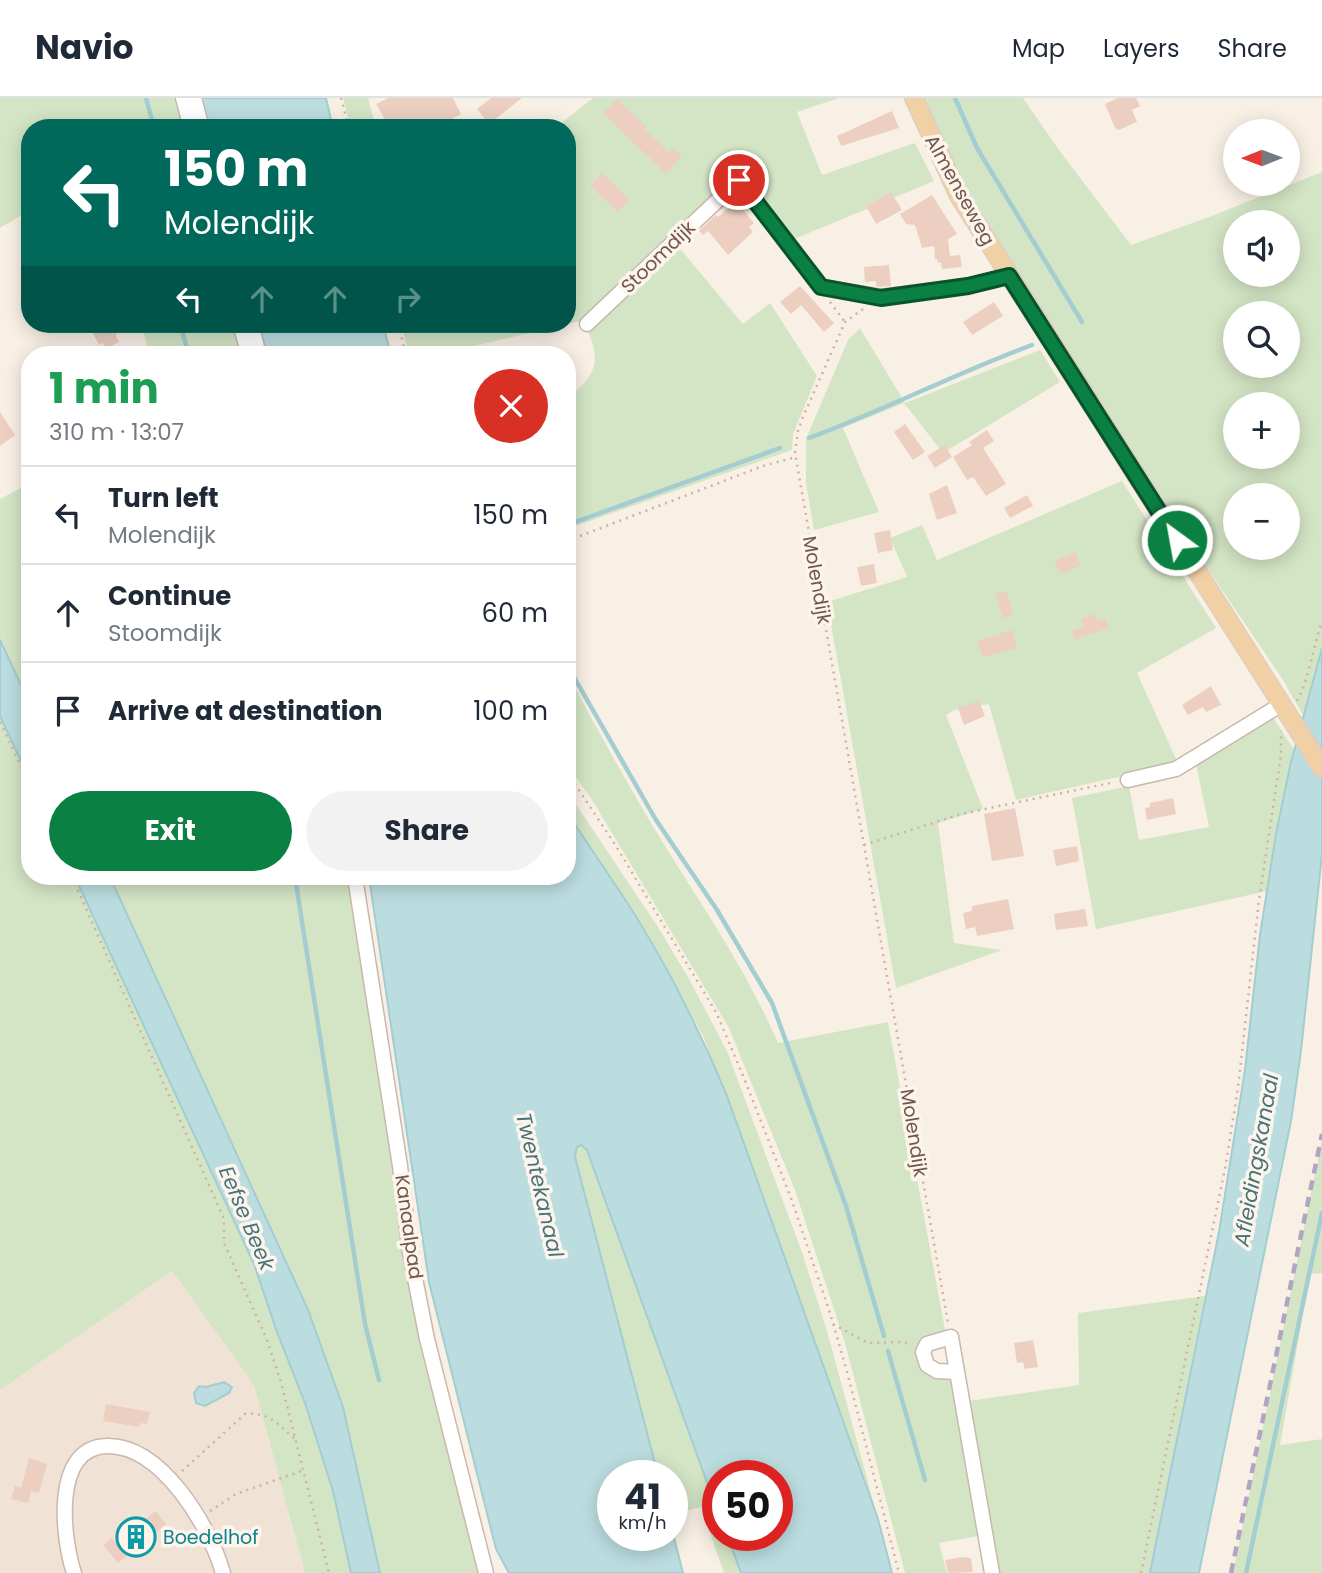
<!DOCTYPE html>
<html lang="en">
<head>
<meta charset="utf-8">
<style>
	:root { --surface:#fff; --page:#f2f2f3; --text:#1f2937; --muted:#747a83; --line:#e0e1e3; --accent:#0b8043 }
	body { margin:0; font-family:Poppins,sans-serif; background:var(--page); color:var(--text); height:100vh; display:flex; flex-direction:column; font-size:26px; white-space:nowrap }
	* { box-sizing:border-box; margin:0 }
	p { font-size:23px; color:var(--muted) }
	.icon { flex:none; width:38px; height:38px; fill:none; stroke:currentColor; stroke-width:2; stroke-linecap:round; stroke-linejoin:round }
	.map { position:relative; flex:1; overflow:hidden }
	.drawer { position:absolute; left:21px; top:248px; width:555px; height:539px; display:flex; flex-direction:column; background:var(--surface); border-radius:28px; box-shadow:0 4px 18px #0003 }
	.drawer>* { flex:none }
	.banner { position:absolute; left:21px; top:21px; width:555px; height:214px; border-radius:28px; box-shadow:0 4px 18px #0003; background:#00695c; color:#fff; overflow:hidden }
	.needle { width:46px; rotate:269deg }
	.fabs { position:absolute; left:1223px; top:21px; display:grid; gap:14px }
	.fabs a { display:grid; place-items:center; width:77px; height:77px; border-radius:50%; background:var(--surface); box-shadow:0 4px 18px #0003; font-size:35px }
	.speed { position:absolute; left:597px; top:1362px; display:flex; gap:14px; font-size:35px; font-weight:700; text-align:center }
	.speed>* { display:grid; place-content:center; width:91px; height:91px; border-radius:50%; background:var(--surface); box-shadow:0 4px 18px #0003; line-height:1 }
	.speed small { font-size:18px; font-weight:400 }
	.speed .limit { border:10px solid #d22; background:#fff; color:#111 }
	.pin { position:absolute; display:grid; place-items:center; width:60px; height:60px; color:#fff; margin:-30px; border:4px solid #fff; border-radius:50%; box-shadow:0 2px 7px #0007 }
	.me { position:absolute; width:77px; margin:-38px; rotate:328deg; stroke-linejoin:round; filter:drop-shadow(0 0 5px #0008) }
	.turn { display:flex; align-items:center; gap:24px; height:147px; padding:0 28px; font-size:32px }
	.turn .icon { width:91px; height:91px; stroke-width:2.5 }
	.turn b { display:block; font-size:49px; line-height:60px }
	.lanes { display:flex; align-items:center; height:66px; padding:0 28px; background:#0003; justify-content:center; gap:35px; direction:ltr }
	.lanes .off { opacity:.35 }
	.round { display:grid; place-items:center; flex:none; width:74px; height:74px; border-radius:37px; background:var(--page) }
	.overview { display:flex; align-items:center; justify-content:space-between; height:119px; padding:0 28px }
	h1 { font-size:42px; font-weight:700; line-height:52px; color:#1e9e55 }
	.action { display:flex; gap:14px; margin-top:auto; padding:14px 28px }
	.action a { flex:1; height:80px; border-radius:42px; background:var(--accent); color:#fff; font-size:28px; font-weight:700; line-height:80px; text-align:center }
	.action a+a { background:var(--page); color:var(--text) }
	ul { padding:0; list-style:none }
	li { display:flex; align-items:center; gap:21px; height:98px; padding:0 28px; border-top:2px solid var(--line) }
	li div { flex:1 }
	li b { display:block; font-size:26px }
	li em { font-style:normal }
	header { display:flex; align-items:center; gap:42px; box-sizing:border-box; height:98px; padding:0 35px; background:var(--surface); border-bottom:2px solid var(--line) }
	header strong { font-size:33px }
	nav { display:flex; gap:38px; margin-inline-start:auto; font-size:24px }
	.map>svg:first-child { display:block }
	.residential { fill:#f0e2d4 }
	.green { fill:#d4e5c5; fill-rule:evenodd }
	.water { fill:#bcdde0; stroke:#a3cdd1; stroke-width:2 }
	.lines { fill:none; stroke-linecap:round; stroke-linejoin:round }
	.stream { stroke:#a3cdd1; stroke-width:4.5 }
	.building { fill:#eccfc0 }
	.minor-casing { stroke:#c9b8ad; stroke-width:17 }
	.major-casing { stroke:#d4cdca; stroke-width:20 }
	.path { stroke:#d0b2a3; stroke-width:2.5; stroke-dasharray:2 5; stroke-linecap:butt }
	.minor { stroke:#fff; stroke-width:14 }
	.major { stroke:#f1d0a5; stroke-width:18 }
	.rail { stroke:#b3a5c1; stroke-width:4.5; stroke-dasharray:10 7; stroke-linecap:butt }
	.route-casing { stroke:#07532c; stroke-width:18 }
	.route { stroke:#0b8043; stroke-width:12 }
	.labels { text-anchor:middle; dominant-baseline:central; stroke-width:7; stroke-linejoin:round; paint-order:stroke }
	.street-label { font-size:19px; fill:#6f574d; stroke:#fdf4eb }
	.culture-label { font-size:19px; fill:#0d838f; stroke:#fdf4eb; text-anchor:start }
	.water-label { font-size:21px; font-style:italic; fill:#47747a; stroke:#fdf4eb }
</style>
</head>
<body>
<header>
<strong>Navio</strong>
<nav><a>Map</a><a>Layers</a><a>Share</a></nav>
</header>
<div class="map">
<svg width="1322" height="1475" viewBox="0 0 1322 1475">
	<rect width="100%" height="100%" fill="#f9f0e5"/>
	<path class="residential" d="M172,1173L254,1287L305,1475H0V1292Z"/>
	<path class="green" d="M0,0H178L186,30H30V112L0,130Z
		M343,0H368L376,30H351Z
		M593,0H839L797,14L822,77L915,45L934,83L792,142L738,76L584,226L581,223L435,257H409L401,226H567V30H555Z
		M921,0H1023L1059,52L1131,147L1209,119L1322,74V550L1304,619L1283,582L1139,369L971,102ZM1236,124H1288V177H1236ZM1236,215H1288V268H1236ZM1236,306H1288V359H1236ZM1236,397H1288V450H1236Z
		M677,147L743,226L770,205L817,278L793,336L792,352L567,431V300C592,281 603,267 588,234Z
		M141,226H237L245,257H132L147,247Z
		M860,230L905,305L1040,252L1060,284L943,355L904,305L843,330L879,414L814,432L806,385V341L848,242Z
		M1122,383L1216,530L1137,575L1177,663L1158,670L1016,702L989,606L954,612L946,617L983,711L938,725L954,845L1002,852L896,890L827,504L907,479L890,440L922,427L937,462Z
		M30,385V606L0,542V401Z
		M567,575C600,636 633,697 670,756C709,818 749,878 778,945L888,924L946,1237L920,1251C932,1264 950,1279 957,1294L978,1438L939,1445L947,1475H905L845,1245L795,1092L729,930L594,705L567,666Z
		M0,618L30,682V779H75L254,1166L277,1234L305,1305L333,1393L351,1475H305L254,1287L172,1173L0,1292Z
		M1274,621L1294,652L1267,793L1096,831L1072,700L1129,688L1139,742L1209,729L1196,666L1264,622Z
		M567,693L658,829L689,881L727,953L803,1157L827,1233L878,1421L764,1104L703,938L667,871L634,816L567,714Z
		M110,779H350L398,1107L482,1475H380L343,1309L308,1212Z
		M1322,1042V1175L1310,1176L1280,1347L1322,1341V1475H1233Z
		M581,1046L587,1052L717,1412L718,1437H727L741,1475H724L701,1409L678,1415L672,1390V1377H658L575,1059L577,1049Z
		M1205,1198L1150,1475H998L969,1303L1079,1287L1078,1215Z"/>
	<path class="water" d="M201,0H326L333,30H209Z
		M259,226H383L391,257H267Z
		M0,542L30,606V682L0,618Z
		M1322,550V756L1301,953L1291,1023L1199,1475H1150L1219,1134L1245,972L1260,837L1276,736L1290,668Z
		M567,714C589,749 613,782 635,817C671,875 701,935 727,998L878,1421L892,1475H741L727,1437H777V1377H718L717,1412L587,1052L581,1047L577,1049L575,1059L658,1377H612V1437H672V1432L683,1475H509L496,1451L429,1184L369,779H567Z
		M75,779H110L308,1212L343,1309L380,1475H351L333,1393L305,1305L277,1234L254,1166Z
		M224,1284L232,1289L229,1295L205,1308L196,1305L194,1295L199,1288L206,1289Z"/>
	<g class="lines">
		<path class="stream" d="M146,0L154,30
			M955,0L977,50L1082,224
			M180,226L189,257
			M809,340C885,312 956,275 1032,247
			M567,427L780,350
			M567,567L656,722L717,812L772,905L846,1108L884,1238
			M295,779L365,1226L379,1282
			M888,1253L925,1382
			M1246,1475L1322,1115"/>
	</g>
	<path class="building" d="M388,0H453L461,16L435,30H390L376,6Z
		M491,0H522L489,26L477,11Z
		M1118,0H1136L1140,8L1132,12L1137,24L1119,32L1115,30L1105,6Z
		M617,1L647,29L645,31L669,54L673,50L682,58L666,76L603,15Z
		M892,13L899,30L841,48L837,38Z
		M602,75L630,102L618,114L590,88Z
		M891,94L902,112L876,126L866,108Z
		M932,97L957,136L948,141L950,158L960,157L962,169L942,171L941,164L938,165L937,161H935L934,148L922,150L915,127L906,126L900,116Z
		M738,106L754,125L749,129L753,134L728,157L708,133L703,137L699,133L716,117L718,119L731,108L733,110Z
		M889,167L891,188L879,189L876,188V183L865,184L864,169Z
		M800,188L834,225L824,234L801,207L791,216L780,204Z
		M994,204L1003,218L972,237L963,224Z
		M88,226H120L116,238L119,244L106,251L103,245L99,247Z
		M0,314L15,337L0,348Z
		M905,326L925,354L913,362L894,334Z
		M987,332L994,343L983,350L1006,386L986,398L973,379L967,382L953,359L972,347L969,344Z
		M945,347L952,359L935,370L927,358Z
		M947,387L957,415L937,422L929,396Z
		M1027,397L1033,408L1010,420L1004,410Z
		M890,432L893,452L878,455L874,435Z
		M1075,454L1081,467L1061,476L1054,463Z
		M874,466L877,485L861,488L857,469Z
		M1006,493L1014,516L1003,520L995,496Z
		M1095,516L1098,523L1106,521L1109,530L1075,542L1072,533L1084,528L1081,521Z
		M1012,532L1017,550L983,559L977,543Z
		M1211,588L1221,607L1206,614L1203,609L1188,617L1182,607Z
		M979,603L985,618L964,627L958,610Z
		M1173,700L1176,716L1147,722L1145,710L1150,709V705Z
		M1015,710L1024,758L992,763L984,716Z
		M1077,748L1079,763L1056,768L1053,752Z
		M1008,801L1014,831L977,838L975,829L966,831L963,815L972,813V808Z
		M1085,811L1088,828L1056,832L1054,816Z
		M1033,1242L1038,1269L1025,1271L1023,1264L1017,1265L1014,1245Z
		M106,1306L150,1314L147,1326L140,1325L139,1329L103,1323Z
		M29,1360L47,1366L39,1395L31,1393L28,1405L11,1401L15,1388L21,1390Z
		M156,1413L166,1426L118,1465L103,1447L112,1440L116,1444Z
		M962,1459L971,1460L973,1474L948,1475L945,1462Z"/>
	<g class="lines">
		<g class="minor-casing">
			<path id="minor" d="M183,0L191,30
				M194,0L202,30
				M240,226L249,257
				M251,226L259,257
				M587,226L739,82L821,189L881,199L968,188L1009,178
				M1128,682L1176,671L1282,606
				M355,779L400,1068L410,1155L427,1241L486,1475
				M957,1274L937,1273L927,1267L923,1254L927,1246L951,1239L992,1475
				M74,1475C63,1442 51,1349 107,1348C162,1347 210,1429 223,1475"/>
		</g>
		<g class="major-casing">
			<path id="major" d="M914,0L959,98L1322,670"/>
		</g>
		<path class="path" d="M341,0L349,30
			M830,204L845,224
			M863,211L845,224L803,319L798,333L795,355L948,1225
			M398,226L406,257
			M567,443L763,368L796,359
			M1297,603C1309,582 1313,548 1322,524
			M0,624L30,687
			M567,674L616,748L716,914L744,980L791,1100L830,1215L846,1270L899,1475
			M864,747L961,716L1115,684
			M72,779L224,1121V1145L267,1242L281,1284L329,1475
			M833,1226L868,1245L904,1244L912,1247
			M182,1373L245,1316C270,1313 280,1329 297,1343
			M210,1413L236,1396L304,1372
			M1141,1475L1225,1071L1238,990L1259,802L1281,657V633"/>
		<use href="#minor" class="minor"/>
		<use href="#major" class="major"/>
		<path class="rail" d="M1231,1475L1322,1036"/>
	</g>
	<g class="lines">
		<g class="route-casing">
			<path id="route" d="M739,82L821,189L881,200L968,188L1009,178L1177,442"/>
		</g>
		<use href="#route" class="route"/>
	</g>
	<defs>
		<g id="building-ring" transform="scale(2.0125)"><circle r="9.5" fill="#fdf4eb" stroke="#0f9aa8" stroke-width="1.5"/><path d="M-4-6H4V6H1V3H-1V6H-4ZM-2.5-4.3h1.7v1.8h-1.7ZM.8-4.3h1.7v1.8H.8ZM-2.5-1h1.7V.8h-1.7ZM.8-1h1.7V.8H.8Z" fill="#0f9aa8"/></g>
	</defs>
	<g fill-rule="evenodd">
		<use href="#building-ring" x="136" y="1439"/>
	</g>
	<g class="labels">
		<g class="street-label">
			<text transform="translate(960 92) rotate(61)">Almenseweg</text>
			<text transform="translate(658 159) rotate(-44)">Stoomdijk</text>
			<text transform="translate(817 482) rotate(80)">Molendijk</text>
			<text transform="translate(914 1035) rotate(81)">Molendijk</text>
			<text transform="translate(409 1129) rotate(82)">Kanaalpad</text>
		</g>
		<g class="culture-label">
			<text x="163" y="1439">Boedelhof</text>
		</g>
		<g class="water-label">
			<text transform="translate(1256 1062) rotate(-80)">Afleidingskanaal</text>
			<text transform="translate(540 1087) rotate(77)">Twentekanaal</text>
			<text transform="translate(247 1120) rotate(67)">Eefse Beek</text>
		</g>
	</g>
</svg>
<div class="fabs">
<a><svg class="needle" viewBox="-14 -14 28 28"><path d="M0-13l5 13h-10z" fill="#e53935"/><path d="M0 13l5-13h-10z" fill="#747a83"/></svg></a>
<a><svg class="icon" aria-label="sound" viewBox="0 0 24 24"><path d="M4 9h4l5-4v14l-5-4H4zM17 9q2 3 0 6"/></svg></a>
<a><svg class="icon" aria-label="search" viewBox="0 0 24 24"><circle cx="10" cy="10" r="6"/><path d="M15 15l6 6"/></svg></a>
<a>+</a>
<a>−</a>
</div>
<div class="speed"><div>41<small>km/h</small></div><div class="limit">50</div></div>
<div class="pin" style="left:739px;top:82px;background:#d93025"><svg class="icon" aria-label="arrive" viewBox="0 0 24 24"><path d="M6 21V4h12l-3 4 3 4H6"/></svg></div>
<svg class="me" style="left:1177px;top:442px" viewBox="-20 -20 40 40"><circle r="17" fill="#0b8043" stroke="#fff" stroke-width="3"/><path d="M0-11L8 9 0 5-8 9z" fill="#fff"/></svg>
<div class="banner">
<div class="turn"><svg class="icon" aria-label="left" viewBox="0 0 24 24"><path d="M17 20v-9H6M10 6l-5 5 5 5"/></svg><div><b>150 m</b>Molendijk</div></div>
<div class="lanes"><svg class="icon" aria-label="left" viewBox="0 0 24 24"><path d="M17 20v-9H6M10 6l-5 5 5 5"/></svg><svg class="icon off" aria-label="ahead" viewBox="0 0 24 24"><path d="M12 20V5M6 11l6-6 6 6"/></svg><svg class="icon off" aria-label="ahead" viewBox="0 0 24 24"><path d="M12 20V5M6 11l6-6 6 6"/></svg><svg class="icon off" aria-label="right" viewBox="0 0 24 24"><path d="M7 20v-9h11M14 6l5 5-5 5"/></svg></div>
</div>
<section class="drawer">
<div class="overview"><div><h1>1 min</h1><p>310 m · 13:07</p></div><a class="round" style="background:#d93025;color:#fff"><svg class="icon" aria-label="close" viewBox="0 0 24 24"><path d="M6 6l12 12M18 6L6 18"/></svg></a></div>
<ul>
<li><svg class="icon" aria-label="left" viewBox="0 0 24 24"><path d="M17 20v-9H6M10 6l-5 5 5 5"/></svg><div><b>Turn left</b><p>Molendijk</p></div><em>150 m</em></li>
<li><svg class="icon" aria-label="ahead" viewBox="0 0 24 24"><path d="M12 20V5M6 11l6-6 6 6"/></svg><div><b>Continue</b><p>Stoomdijk</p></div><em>60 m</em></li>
<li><svg class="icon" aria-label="arrive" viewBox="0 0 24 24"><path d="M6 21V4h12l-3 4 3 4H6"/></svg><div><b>Arrive at destination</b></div><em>100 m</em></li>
</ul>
<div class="action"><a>Exit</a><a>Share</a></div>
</section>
</div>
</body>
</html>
